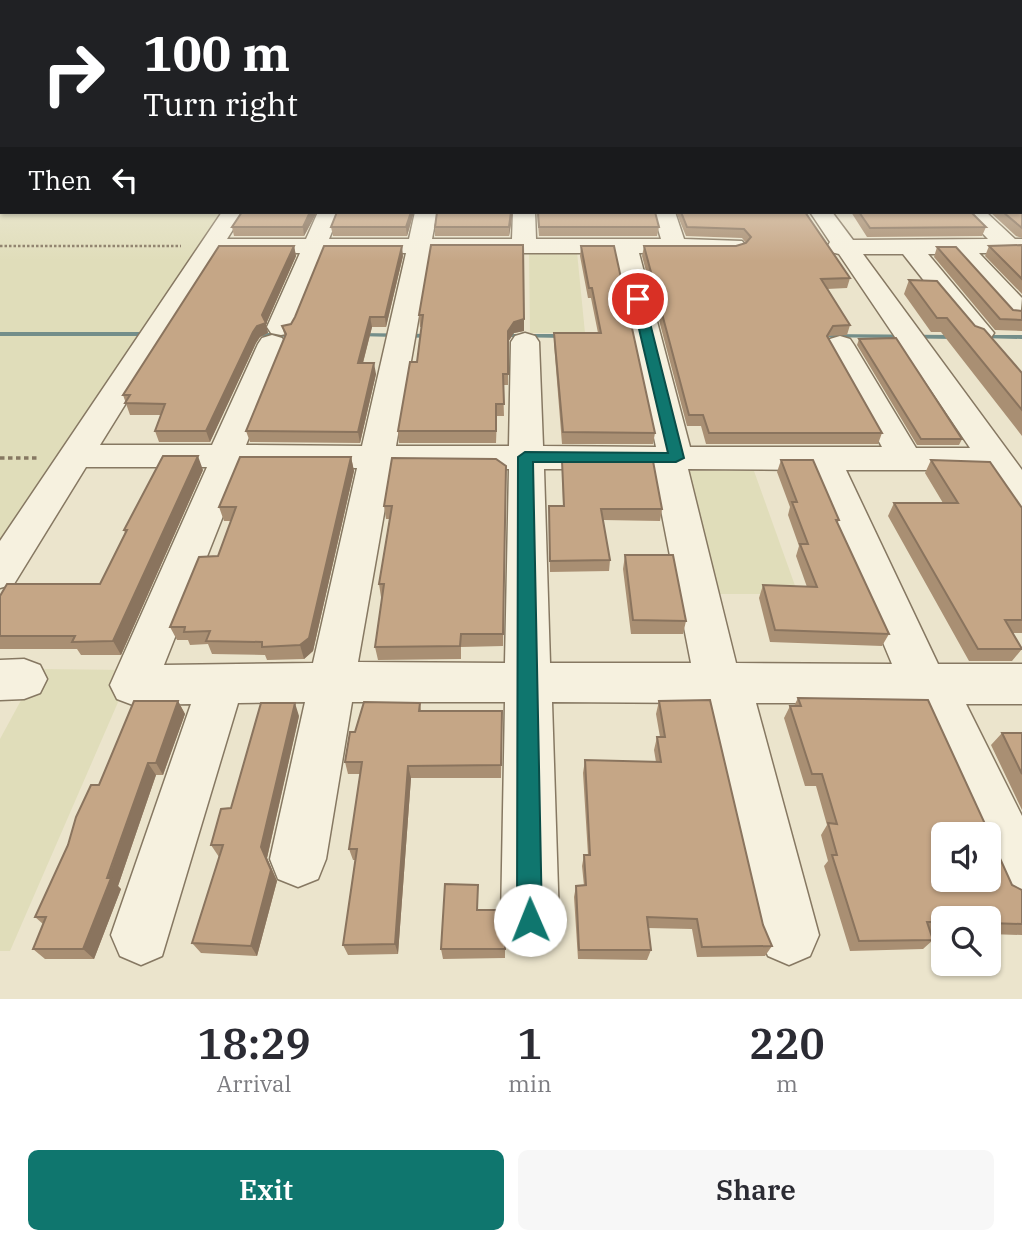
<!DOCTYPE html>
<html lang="en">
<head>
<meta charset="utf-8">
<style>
	:root { --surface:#fff; --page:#f7f7f7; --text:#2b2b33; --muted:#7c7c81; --accent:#0f766e }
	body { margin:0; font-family:"IBM Plex Serif",serif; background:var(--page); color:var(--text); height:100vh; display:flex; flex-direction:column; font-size:26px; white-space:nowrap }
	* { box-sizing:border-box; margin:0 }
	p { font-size:23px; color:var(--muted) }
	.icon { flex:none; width:38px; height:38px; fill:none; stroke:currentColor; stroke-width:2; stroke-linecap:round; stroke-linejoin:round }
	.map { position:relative; height:999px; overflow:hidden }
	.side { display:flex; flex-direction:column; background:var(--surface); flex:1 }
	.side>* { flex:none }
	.hud { position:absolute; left:0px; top:0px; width:1022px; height:214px; box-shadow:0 2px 5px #0004; background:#202124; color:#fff; overflow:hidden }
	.tools { position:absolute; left:931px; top:822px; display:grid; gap:14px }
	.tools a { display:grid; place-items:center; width:70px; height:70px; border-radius:10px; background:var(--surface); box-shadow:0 2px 5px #0004; font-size:35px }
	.pin { position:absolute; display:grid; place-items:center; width:60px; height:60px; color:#fff; margin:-30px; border:4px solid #fff; border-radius:50%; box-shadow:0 2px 7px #0007 }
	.me { position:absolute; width:77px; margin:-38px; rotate:359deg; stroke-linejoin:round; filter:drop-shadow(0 0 5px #0008) }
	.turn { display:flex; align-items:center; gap:24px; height:147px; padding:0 28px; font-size:32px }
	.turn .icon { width:91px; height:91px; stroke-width:2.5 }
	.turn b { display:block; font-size:49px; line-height:60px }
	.then { display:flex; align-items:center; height:66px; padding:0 28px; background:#0003; gap:14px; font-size:26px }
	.eta { display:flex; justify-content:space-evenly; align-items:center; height:119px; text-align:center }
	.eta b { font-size:42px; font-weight:600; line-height:49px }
	.action { display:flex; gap:14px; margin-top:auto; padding:14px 28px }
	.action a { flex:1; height:80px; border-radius:10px; background:var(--accent); color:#fff; font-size:28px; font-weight:600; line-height:80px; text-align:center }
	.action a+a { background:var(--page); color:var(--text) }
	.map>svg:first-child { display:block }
	.farmland { fill:#e0ddba }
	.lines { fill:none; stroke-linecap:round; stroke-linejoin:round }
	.stream { fill:#738e8a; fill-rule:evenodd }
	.minor-casing { stroke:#867862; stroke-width:3 }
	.path-far1 { stroke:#867862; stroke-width:2.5; stroke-dasharray:2.5 2; stroke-linecap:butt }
	.path { stroke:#867862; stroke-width:3.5; stroke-dasharray:4.5 3.5; stroke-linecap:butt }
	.minor { fill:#f6f1df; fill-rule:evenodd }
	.wall { fill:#a98f73 }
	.shaded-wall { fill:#8a745e }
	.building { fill:#c5a686; stroke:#8a745e; stroke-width:2; fill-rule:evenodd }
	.route { fill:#0f766e; stroke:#0a4d48; stroke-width:2 }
</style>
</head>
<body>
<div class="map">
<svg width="1022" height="999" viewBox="0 0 1022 999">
	<rect width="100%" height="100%" fill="#ebe4cc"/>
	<path class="farmland" d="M0,184L2,212H221L0,539Z
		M529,252H577L585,333H530Z
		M685,471H754L798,594H716Z
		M38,669L132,670L10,951H0V739Z"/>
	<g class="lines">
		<path class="stream" d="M0,332H149L152,334L149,336H0Z
			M254,333H296L299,335L296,337L252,336V334Z
			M359,333L432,334L435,336L432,338L357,336V334Z
			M502,334H565L568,336L565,338L500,337L499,336Z
			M821,334L954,335L957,337L954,339L819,337L818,336Z
			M982,335H1022V339L980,338L979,337Z"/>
		<g class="minor-casing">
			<path id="minor" d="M0,131H2V141H0Z
				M222,212H244L227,239H306L318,212H340L329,239H409L415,212H437L432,239H512L513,212H535L536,239H661L653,212H675L684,239L742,241L746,246L742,251L734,253H639L690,447H882L826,345L830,339L840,336L850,339L854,345L916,448H970L839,254L831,252L827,247L830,242L810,212H832L853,240L988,239L962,212H986L1015,239H1022V253H979L1022,298L1020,320L1010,318L953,254H928L994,333L990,339L980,341L970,339L903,254H863L1022,470V508L1009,505L986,470H846L938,664H1022V704H966L1022,816V903L1002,895L989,864V835H976L918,703H756L819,935L810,956L789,965L768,956L759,935L709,703L552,702L559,920L551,941L530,949L509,941L501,920L505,702H352L326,859L318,879L298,887L278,879L270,859L305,702L238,703L162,956L141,965L120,956L111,935L191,704L133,705L117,699L110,685L207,467H86L14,584L0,588V541ZM219,253H300L267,327L271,333L281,335L291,333L295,327L324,253H406L362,446L246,445L286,344L282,338L272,335L262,338L258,344L212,445H100ZM430,253H615L656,447L543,446L539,342L535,336L525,333L515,336L511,342L509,446H396ZM242,468H357L313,663L164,665ZM392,468L509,469L505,663L358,662ZM544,469H653L691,663H550ZM688,469L811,470L892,664L736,663Z
				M24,659L40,665L47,679L40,693L24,699L0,700V660Z"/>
		</g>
		<path class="path-far1" d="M0,246H181"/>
		<path class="path" d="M0,458H38"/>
		<use href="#minor" class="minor"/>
	</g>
	<path class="wall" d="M1022,121V238L1016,236L990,212H1020Z
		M242,212H317L304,236H234L232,227Z
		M414,212L407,236H333L331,227Z
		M513,212L509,236H435V227Z
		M537,212H655L659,227L657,236H539Z
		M676,212H805L850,278L847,288L827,289L850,325L847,335L829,336L828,338L882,433L878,444H706L701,426H687L642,256L644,246H736L746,243L742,238L686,236Z
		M851,212H971L986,227L982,236L867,237Z
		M431,245L524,331L514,333L508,342V385H503L504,416H497L496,443H399L398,431L417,362L422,327H420L419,315Z
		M1022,245V294L985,256L989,246Z
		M294,246L296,256L266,324L268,333L260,337L256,343L210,442H159L155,431L161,415H130L123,395Z
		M581,246L655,433L653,444H562L554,344V333H598L591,298H588L580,256Z
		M937,247L1013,310L1022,311V331L995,330L934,257Z
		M403,256L386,327H372L363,363L376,374L360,443L250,442L246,431L285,337L282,326L291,324Z
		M909,280L975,326L1022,373V436L941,332H931L904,294Z
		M859,339L962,439L959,445H917L857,345Z
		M351,457L354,471L313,651L304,659L267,660L265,655L212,654L208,644L190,645L188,640H177L170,627L218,556L231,521H224L219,507Z
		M781,460L839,520L837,524L889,634L882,646L770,642L759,598L763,585L807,587L796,556L799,546L788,515L790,507L777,472Z
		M931,460L1022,508V633H1013L1022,649L1012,661H969L888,516L894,503H943L925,473Z
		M562,461L662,509L660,521L603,520L610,560L609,571L550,572L549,506H563Z
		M506,466L503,646L461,647V659L378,660L375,647L382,597H381L379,584L390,519H386L384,506Z
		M203,470L121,655H81L77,649H0V596L100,584L125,533L124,530Z
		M625,555L686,621L683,634H631L623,569Z
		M798,698L998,854L1012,885L1022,890V935L989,934V919H943V933L931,932L933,940L923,949L850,951L824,866L828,861L821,835L827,825L816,786H805L784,718L790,706H794Z
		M178,701L185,714L163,775H156L118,886L121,889L94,959H45L33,949L43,924L35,917L68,845L99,785Z
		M659,701L772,946L765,956L697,957L692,929L648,928L651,950L647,960L578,959L574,897L576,886H584L582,866L584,855H588L583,773L585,760L656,762L654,750L657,737H660L656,714Z
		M420,703L421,711H502L501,778H411L398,954L348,955L343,945L355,860H353L349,849L360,774H348L345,762L355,732Z
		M299,716L267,858L277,881L257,956L201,953L192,943L220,857H219L211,845L231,808Z
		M1002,733H1022V810L991,745Z
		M478,885V910L505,927V958L443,959L441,949Z"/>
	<path class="shaded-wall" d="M310,212H317L304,236L303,227Z
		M411,212H414L407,236L406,227Z
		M511,212H513L509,236V227Z
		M294,246L296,256L266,324L268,333L260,337L256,343L210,442L206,431L253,332L257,326Z
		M402,246L403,256L386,327L385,317Z
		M370,317L372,327L360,374L358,363Z
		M524,319V331L514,333L508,342V385V331L514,322Z
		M374,363L376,374L360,443L358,432Z
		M198,456L203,470L121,655L113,641Z
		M351,457L354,471L313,651L304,659L300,645Z
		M178,701L185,714L163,775L156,763Z
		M295,703L299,716L267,858L277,881L257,956L251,946L261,847Z
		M148,763L156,775L118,886L121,889L94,959L83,949Z
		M408,766L411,778L398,954L395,944Z"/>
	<path class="building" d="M1020,121H1022V125H1021L1022,131V228L1003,212H1020Z
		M2,156V173H0V157Z
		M242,212H310L303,227H232Z
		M337,212H411L406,227H331Z
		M437,212H511L509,227H435Z
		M538,212H655L659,227H539Z
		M681,212H805L850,278L821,279L850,325L833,326L827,336L882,433H709L703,415H689L644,246H736L746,243L751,237L744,229L687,227Z
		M859,212H971L986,227L870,228Z
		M431,245H523L524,319L514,322L508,331V374H503L504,404H496V431H398L410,362H417L423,315H419Z
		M1022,245V279L989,246Z
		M219,246H294L262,315L266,323L257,326L253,332L206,431H155L165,404L125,403L130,395H123Z
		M324,246H402L385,317H370L358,363H374L358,432L246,431L286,334L282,326L291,324L295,317Z
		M581,246H614L655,433L563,432L554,333H601L592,288H589Z
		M937,247H956L1013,310L1022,311V320L1000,319Z
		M909,280L937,281L975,326L984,329L1022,373V410L947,318H937Z
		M896,338L962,439H921L859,339Z
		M163,456H198L113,641L72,642L75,636H0V596L7,584H100L127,530H124Z
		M240,457H351L309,638L300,645L262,647V642L206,641L210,631L184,632L185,627H170L199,557L218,556L236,507H219Z
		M392,458L496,459L506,466L503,634H461L460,646L375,647L384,584H379L392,506H384Z
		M781,460H813L839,520H836L889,634L775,630L763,585L817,587L800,544H808L792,502H797Z
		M931,460L990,462L1022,508V620H1005L1022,649H978L894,503H958Z
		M562,461H653L662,509H601L610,560L550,561L549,506H564Z
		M625,555H673L686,621L633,620Z
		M798,698L928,700L985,824L991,826L998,840V854L1012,885L1022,890V924L989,923V919H943V922H927L933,940L859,941L832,855H837L828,823L837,824L822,774H812L790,706H801ZM943,835H989V880H943Z
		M710,700L763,925L772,946L702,947L697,919L647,917L651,950H579L576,886L586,885L584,855H590L585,760L661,762L657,737H665L659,701Z
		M134,701H178L156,763H148L107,878H111L83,949H33L46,917H35L68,845L76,817L91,785H99Z
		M364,702L420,703L419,711H502L501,765L408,766L395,944L343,945L357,849H349L362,762H345L350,732H355Z
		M261,703H295L261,847L271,870L251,946L192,943L223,845H211L221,809L231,808Z
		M1002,733H1022V774Z
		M445,884L478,885L477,910H498L505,927V949H441Z"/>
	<linearGradient id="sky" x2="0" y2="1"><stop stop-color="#90b9d6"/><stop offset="0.46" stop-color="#f6f3e8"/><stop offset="1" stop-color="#f6f3e8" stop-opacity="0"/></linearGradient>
	<rect width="1022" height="261" fill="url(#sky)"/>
	<path class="route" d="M638,295L644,299L684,458L676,462H533L542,920L539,929L530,933L521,929L517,920L518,457L525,452L668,453L632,299Z"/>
</svg>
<div class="tools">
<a><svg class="icon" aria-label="sound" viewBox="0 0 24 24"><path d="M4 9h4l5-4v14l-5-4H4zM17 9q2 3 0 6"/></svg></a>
<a><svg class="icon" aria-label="search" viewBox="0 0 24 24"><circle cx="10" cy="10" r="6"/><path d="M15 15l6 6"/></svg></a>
</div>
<div class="pin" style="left:638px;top:299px;background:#d93025"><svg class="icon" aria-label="arrive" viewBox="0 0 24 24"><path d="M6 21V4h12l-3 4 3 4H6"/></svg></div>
<svg class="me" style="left:530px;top:920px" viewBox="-20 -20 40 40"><circle r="19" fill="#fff"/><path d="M0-13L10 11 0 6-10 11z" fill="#0f766e"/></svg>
<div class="hud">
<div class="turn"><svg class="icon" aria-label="right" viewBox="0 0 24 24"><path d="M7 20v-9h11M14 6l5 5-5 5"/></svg><div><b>100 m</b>Turn right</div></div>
<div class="then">Then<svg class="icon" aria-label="left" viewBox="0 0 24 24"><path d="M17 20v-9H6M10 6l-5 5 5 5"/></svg></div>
</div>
</div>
<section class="side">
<div class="eta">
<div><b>18:29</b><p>Arrival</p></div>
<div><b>1</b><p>min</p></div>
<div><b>220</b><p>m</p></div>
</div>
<div class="action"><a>Exit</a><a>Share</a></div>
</section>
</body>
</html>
